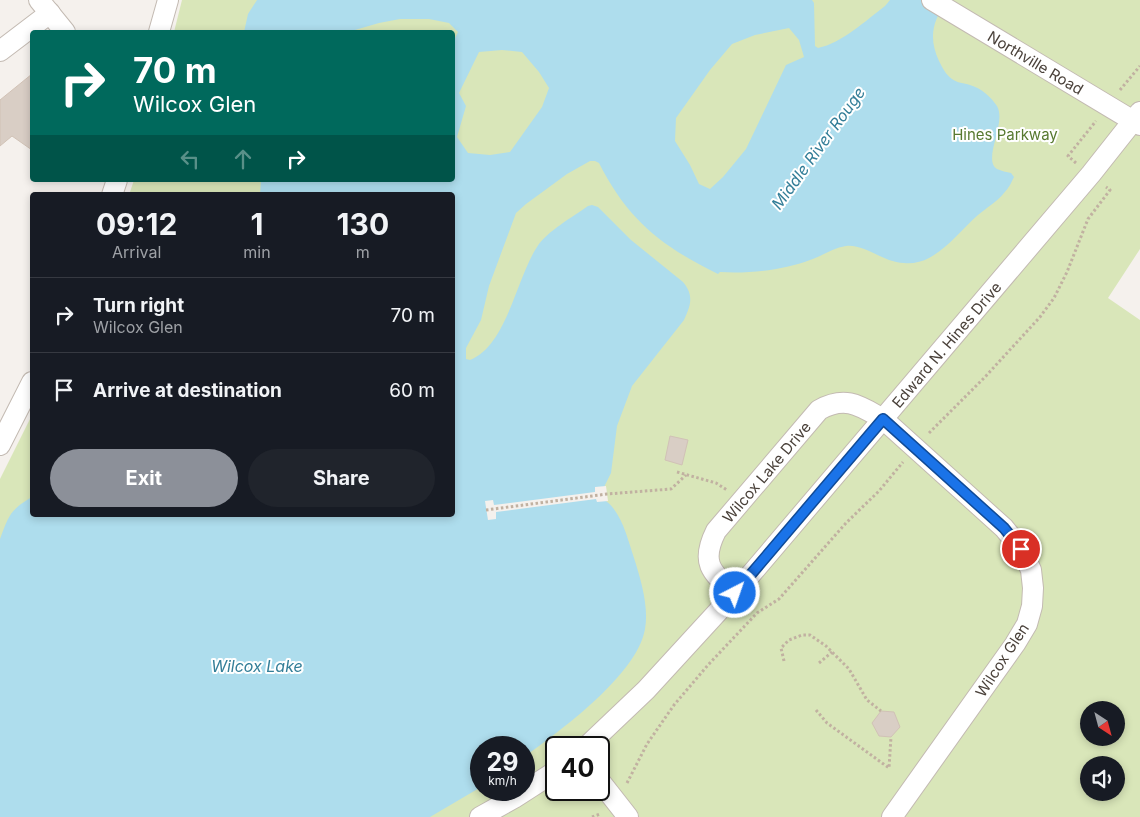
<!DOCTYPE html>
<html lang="en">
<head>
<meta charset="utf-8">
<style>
	:root { --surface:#171b24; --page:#20242c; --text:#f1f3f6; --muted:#9ea1a6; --line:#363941; --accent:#8c9099 }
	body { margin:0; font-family:Inter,sans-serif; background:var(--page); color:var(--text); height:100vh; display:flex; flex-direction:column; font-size:19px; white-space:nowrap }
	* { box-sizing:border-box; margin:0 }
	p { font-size:16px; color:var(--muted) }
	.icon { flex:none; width:28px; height:28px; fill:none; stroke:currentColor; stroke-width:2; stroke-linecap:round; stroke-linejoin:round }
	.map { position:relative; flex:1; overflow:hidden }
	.details { position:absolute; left:30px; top:192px; width:425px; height:325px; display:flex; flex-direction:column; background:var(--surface); border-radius:5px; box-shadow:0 2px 8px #0003 }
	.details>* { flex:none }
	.top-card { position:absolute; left:30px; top:30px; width:425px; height:152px; border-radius:5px; box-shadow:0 2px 8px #0003; background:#00695c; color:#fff; overflow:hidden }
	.needle { width:32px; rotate:144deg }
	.buttons { position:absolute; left:1080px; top:701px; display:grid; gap:10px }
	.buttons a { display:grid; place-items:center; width:45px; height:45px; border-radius:50%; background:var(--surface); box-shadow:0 2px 8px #0003; font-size:25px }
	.speed { position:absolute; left:470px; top:736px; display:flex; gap:10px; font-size:25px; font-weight:700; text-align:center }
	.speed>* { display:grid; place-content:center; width:65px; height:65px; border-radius:50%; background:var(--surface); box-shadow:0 2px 8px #0003; line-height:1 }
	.speed small { font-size:12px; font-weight:400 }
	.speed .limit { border:2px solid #111; border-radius:8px; background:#fff; color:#111 }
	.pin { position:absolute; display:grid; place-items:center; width:42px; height:42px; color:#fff; margin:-21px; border:2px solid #fff; border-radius:50%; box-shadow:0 1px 5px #0007 }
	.me { position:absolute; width:55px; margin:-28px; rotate:41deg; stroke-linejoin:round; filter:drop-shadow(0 0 4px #0008) }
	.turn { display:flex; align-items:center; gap:18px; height:105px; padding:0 20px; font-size:22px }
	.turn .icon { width:65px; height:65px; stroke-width:2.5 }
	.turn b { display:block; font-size:35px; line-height:42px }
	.lanes { display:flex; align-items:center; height:48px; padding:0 20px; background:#0003; justify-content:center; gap:25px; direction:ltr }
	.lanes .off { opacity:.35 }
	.eta { display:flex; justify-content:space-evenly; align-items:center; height:85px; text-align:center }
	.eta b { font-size:30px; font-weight:700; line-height:35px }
	.primary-button { display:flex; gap:10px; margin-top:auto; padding:10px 20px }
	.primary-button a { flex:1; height:58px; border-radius:30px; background:var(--accent); color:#fff; font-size:20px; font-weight:700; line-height:58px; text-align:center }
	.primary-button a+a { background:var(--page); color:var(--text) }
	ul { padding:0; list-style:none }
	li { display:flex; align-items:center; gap:15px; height:75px; padding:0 20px; border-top:1px solid var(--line) }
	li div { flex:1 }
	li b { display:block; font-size:19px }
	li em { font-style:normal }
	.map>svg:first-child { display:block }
	.green { fill:#d9e6b9; fill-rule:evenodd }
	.water { fill:#aedded; fill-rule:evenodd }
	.pier { fill:#f5f1ed }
	.building { fill:#d9cec5; stroke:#d1c2b6 }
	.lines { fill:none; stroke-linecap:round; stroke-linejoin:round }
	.minor-casing { stroke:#c3bab2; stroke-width:22 }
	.path { stroke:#c1b1a1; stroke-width:3; stroke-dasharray:2.5 2.5; stroke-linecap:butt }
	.minor { stroke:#fff; stroke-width:20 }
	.route-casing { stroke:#114b97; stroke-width:12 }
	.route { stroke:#1a73e8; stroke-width:9 }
	.labels { text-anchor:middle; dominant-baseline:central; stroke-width:4; stroke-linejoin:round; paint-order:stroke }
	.street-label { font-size:15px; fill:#4a413a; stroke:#fff }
	.park-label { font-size:15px; fill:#577930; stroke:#fff }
	.water-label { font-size:16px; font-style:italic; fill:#337e98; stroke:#fff }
</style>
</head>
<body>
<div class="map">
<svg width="1140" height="817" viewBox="0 0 1140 817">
	<rect width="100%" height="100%" fill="#f5f1ed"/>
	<path class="green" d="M182,0H1140V249L1108,298L1140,320V817H0V479L32,415V515H452V195H129L134,180H452V32H174ZM1089,710H1116V738H1089ZM481,748H524V790H481ZM556,748H599V790H556ZM1089,765H1116V792H1089Z"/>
	<path class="water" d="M257,0H812L814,3L815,46L818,48C842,43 865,21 885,6L890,0H947C933,21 928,37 939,61C942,67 946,75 952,79C957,83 964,83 970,85C981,88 991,97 997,106C1007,124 982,159 997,169C1001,171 1007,172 1011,173L1014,177C1011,183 1009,188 1004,193C997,202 986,208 978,215C962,229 948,248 929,258C922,262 912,264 904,263C882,262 865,244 846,246C833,248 822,256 810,260C784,270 748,274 720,272L718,274C661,246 628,220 599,163L595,161H590L567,174L526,204L516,213L489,286L481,320L466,348V359L470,360C507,345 516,279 537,247C547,231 573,217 588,206L592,205L598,207L631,240L683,282C694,295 691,305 684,320L632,386L617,426L611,473L604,487L606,501C622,513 628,540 634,558C641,580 649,607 645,629C637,675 560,731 524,757V748H481V787L430,817H0V539C9,515 10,510 32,497V515H452V195H260L261,180H452V44L458,32L449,23L429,19H400L379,23L348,32H244L248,14ZM789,28L799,40L804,57L786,65L746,149L723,177L710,189L699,184L690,165L675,141L676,118L710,70L732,44L755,35ZM502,50L522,52L539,72L549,88L542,107L510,152L490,155L468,153L457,137L466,106L459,93L479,52Z"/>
	<path class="pier" d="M606,486L608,501L597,502L596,499L496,512V519L488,520L485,501L493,500L494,505L595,492V487Z"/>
	<path class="building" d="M32,74V150L12,136L0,146V100Z
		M670,436L688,440L682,465L665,460Z
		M881,711L894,712L900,727L891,737L879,736L872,723Z"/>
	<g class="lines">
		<g class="minor-casing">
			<g id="minor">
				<path d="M39,0L65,32"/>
				<path id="s1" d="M932,0L1140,125"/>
				<path d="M159,32L168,0"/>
				<path d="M0,51L50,13"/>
				<path d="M112,195L117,180"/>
				<path d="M0,445L32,382"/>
				<path id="s2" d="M735,593C711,572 700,563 716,531L819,410C846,395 860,406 883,419L1004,528L1021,549L1031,570L1033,588L1032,606L1027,624L1015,644L892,817"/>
				<path id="s3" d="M585,748L646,690L735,593L1091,174L1140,112"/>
				<path d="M599,780L628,817"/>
				<path d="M480,817L514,798L556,771"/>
			</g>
		</g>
		<path class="path" d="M1120,90L1140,66
			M1076,163L1068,156L1096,121
			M929,433L985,377L1040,317L1054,298L1067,272L1088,219L1110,190L1106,187
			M677,472L716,483L727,490
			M486,510L607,494L671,489L686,475
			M784,661L781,648L789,640L802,635H810L826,646L849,669L867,700L881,711
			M819,663L832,652
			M816,710L827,723L889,768L891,737
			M627,783L647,744L674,705L708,665L757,613L779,599L846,523L879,491L903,462
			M592,817L600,814"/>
		<use href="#minor" class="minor"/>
	</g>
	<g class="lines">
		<g class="route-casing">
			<path id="route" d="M735,593L883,419L1004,528L1021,549"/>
		</g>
		<use href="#route" class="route"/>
	</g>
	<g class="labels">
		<g class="street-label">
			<text stroke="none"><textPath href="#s1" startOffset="121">Northville Road</textPath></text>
			<text stroke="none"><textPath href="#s3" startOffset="542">Edward N. Hines Drive</textPath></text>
			<text stroke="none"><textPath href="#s2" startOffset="151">Wilcox Lake Drive</textPath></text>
			<text transform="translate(1002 660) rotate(-57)">Wilcox Glen</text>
		</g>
		<g class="park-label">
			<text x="1005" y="134">Hines Parkway</text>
		</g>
		<g class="water-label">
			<text transform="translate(818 148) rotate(-54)">Middle River Rouge</text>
			<text x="257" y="666">Wilcox Lake</text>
		</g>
	</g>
</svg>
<div class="buttons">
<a><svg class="needle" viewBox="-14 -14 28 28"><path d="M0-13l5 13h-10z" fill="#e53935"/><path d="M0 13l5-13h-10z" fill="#9ea1a6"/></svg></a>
<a><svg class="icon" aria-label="sound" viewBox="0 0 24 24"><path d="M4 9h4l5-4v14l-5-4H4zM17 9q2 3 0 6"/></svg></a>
</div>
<div class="speed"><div>29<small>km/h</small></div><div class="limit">40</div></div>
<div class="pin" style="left:1021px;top:549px;background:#d93025"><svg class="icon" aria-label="arrive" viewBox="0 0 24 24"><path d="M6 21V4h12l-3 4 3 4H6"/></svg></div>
<svg class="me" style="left:735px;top:593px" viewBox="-20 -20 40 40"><circle r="17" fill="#1a73e8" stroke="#fff" stroke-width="3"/><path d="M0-11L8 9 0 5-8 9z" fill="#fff"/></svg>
<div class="top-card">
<div class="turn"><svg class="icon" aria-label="right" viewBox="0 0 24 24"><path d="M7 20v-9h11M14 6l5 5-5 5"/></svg><div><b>70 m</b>Wilcox Glen</div></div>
<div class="lanes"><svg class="icon off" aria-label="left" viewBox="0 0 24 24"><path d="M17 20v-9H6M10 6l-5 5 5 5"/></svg><svg class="icon off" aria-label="ahead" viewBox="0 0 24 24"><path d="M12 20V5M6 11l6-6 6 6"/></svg><svg class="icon" aria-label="right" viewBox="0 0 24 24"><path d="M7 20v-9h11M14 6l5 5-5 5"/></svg></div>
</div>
<section class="details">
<div class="eta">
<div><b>09:12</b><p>Arrival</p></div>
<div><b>1</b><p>min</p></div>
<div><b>130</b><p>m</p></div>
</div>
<ul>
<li><svg class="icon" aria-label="right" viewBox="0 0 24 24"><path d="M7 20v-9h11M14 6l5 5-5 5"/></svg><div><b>Turn right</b><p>Wilcox Glen</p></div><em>70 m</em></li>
<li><svg class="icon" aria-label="arrive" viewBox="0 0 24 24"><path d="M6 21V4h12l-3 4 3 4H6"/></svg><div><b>Arrive at destination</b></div><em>60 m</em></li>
</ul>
<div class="primary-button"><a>Exit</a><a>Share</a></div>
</section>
</div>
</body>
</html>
